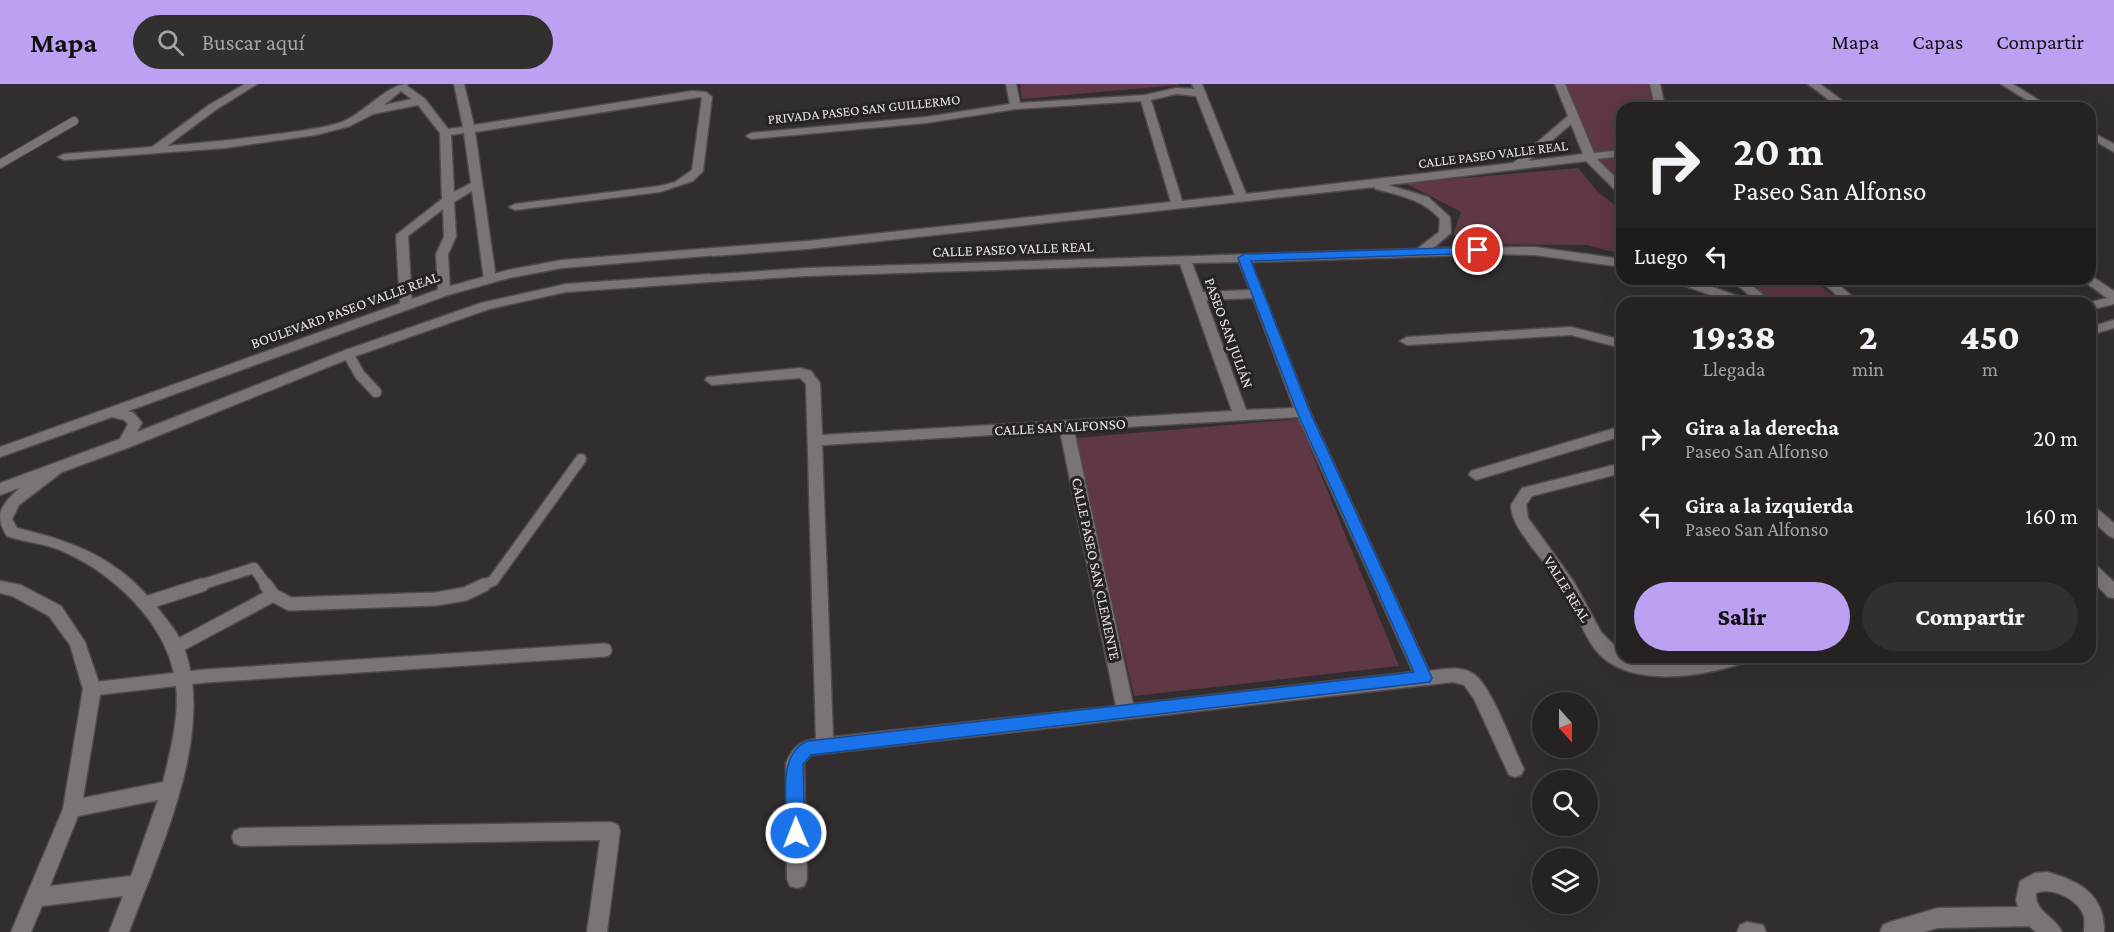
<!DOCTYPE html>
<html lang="es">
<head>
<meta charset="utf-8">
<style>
	:root { --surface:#262222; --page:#322f2f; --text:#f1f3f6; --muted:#a4a4a5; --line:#423f40; --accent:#bca0f2 }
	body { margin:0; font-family:"Crimson Pro",serif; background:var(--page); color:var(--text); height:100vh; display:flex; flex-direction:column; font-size:22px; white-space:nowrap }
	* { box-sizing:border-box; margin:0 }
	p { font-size:20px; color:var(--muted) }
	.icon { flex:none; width:33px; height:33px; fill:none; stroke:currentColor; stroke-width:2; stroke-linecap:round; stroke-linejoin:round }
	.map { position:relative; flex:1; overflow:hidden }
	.sheet { position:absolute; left:1616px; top:213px; width:480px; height:366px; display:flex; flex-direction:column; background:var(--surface); border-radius:18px; box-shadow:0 6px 24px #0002,0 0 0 2px var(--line) }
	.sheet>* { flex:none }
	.top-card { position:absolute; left:1616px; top:18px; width:480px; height:183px; border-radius:18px; box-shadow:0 6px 24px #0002,0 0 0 2px var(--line); background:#262222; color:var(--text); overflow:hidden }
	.needle { width:39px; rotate:159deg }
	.buttons { position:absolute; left:1532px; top:608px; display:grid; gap:12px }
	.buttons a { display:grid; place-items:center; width:66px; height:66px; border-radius:50%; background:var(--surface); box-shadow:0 6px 24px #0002,0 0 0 2px var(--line); font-size:30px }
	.pin { position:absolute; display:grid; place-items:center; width:51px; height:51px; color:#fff; margin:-26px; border:3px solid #fff; border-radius:50%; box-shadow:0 2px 6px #0007 }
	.me { position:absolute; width:66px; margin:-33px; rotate:359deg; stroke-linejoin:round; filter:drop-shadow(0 0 4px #0008) }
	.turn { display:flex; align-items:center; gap:21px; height:126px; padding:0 18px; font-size:27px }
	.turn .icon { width:78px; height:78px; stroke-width:2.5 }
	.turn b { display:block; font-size:42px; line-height:51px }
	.then { display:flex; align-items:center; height:57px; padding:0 18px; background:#0003; gap:12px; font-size:22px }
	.eta { display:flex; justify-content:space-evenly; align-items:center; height:102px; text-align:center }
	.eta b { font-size:36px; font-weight:800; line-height:42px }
	.button { display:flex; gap:12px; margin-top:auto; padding:12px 18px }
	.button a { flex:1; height:69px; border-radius:36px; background:var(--accent); color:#111; font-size:24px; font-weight:800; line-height:69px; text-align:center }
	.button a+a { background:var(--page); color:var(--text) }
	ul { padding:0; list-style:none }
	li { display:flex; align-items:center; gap:18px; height:78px; padding:0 18px }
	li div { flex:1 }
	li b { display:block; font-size:22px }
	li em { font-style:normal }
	header { display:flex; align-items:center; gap:36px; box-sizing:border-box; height:84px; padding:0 30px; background:var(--accent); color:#111 }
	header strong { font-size:28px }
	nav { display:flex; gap:33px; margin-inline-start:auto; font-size:21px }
	.search { width:420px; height:54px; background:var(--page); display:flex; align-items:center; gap:15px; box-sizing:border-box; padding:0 21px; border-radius:33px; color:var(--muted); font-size:22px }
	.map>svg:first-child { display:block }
	.green { fill:#5f3745 }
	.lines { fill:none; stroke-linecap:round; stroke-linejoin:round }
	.service-far2-casing { stroke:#504b4c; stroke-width:10 }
	.service-far1-casing { stroke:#504b4c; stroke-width:13 }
	.service-casing { stroke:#504b4c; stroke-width:16 }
	.minor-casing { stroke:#504b4c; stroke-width:3 }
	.tertiary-casing { stroke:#504b4c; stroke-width:3 }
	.service-far2 { stroke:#7b7476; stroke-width:8 }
	.service-far1 { stroke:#7b7476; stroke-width:10 }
	.service { stroke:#7b7476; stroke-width:13 }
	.minor { fill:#7b7476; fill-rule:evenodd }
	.tertiary { fill:#7b7476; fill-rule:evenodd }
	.route { fill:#1a73e8; stroke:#114b97; stroke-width:1.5 }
	.labels { text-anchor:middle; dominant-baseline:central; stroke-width:6; stroke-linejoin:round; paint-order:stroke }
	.far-street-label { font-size:14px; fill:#e9e5e6; stroke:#282324 }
	.street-label { font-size:15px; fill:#e9e5e6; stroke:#282324 }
</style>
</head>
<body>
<header>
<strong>Mapa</strong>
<div class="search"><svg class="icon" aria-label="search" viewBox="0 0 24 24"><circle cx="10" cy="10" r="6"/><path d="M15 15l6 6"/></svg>Buscar aquí</div>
<nav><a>Mapa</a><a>Capas</a><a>Compartir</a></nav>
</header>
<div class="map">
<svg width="2114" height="848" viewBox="0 0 2114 848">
	<rect width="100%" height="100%" fill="#322d2e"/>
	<path class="green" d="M1020,0H1178V1L1022,15Z
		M1567,0H1652L1657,24H1622L1621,101L1591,65L1566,3Z
		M1578,84L1597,107L1621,126V170L1587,161L1474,160L1453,151L1461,128L1405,99Z
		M1742,195H1813L1841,219H1772Z
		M1298,335L1399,582L1134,612L1075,354Z"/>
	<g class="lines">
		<g class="service-far2-casing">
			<path id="service-far2" d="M0,80L74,37"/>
		</g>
		<g class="service-far1-casing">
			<path id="service-far1" d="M348,270L360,291L376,308
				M197,502L254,484L267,502
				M481,502L493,497L581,375"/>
		</g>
		<g class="service-casing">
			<path id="service" d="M266,501L273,511L290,520L436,515L465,510L484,501
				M146,519L202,501
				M176,563L273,511
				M92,605L205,592L605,566"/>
		</g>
		<g class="minor-casing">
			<path id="minor" d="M245,0H257L217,25L167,62C205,59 241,55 278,50C299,47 321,45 342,38C365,29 387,0 408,0L407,2L425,15L448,45L463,43L454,0H464L474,41L692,7L706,8L712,13L703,87L693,97L660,108L515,126L509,123L515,120L660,102L675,98L692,86L702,14L700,13L475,48L496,195L490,199L484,195L472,107L454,118L456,153L448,170L450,208L448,211H440L438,208L436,170L444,153L443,125L408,152L412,221L406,225L400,221L396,151L442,115L440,49L418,21L373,30L350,42L316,51L225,64L64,76L58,73L64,70L152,63L209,21ZM401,7L412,15L384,21ZM464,49L471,99L454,108L451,51Z
				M1006,0H1016L1020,19L1145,11L1176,4L1194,5L1192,0H1202L1246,110L1513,79L1568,32L1555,0H1565L1594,69L1622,66V72L1597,75L1622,100V110L1618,109L1586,77L1388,101L1428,113L1450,133L1451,149L1433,164L1535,163L1622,175V183L1535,171L1497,170L1251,178L1310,328L1429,587C1443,585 1463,581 1475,591C1491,603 1512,659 1521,679L1524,685L1521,691L1515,693L1509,691L1474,615L1464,601L1453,598L811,671L804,679L807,795L804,802L797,804L790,802L787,795L786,679C793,664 799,657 816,655L806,300L800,294L712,301L705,296L707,293L800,284L811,287L820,299L822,351L1232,327L1180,180L806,192L710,198L706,197L704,194L706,191L806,184L1417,165L1439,148L1440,135C1422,115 1401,112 1376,105L1374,103L807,165L713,172L707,168L713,164L807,157L1171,118L1141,17L1016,25L926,39L751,55L746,52L751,49L926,33L1010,20ZM1176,10L1196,12L1235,111L1182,117L1151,16ZM1571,40L1583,70L1528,77ZM1239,178L1250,206L1203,208L1192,179ZM1253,214L1294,324L1246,326L1206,216ZM1298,333L1413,588L1133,620L1074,346ZM1060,347L1116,622L833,653L822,361Z
				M1650,0H1660L1665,24H1655Z
				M1808,0H1820L1852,24H1840Z
				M2001,0H2013L2051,24H2039Z
				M2090,47L2114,60V68L2090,54Z
				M2090,191L2114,207V220L2090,226V219H2086L2107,214L2085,198L2083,195H2090Z
				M1672,195H1690L1749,216L1751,219H1733L1674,198Z
				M1730,195H1744L1773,219H1759Z
				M1819,195H1833L1859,219H1845Z
				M2114,236V244L2090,251V243Z
				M1571,243L1622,256V264L1571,251L1407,261L1400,257L1407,253Z
				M1622,342V352L1476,396L1469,391L1471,387Z
				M57,379L64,384L62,388L19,421L12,435L17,444C75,458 118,474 156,522C166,535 178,548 184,564C216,650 159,767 129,848H109L123,812L42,822L31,848H11L63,725L83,605L70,561L49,532L12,512L0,509V497L21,501L61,522L85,558L101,605L83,714L163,698C171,665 181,628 175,594C165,537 112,488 60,466C43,459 24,458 7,452C2,445 0,438 0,430C3,414 42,383 57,379ZM158,716L131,792L50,802L78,732Z
				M1622,379V389L1532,412L1526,421L1528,434L1574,498L1601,548L1622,569V573L1669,578L1708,573H1748L1746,578C1703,593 1625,606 1594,564C1585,551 1579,537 1573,523C1567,511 1558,499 1551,488C1539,470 1511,443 1511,421L1522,404Z
				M2090,421L2095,423L2114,439V454L2109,452L2090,435Z
				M2090,479L2096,481L2114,498V514L2108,513L2090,494Z
				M611,738L618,741L620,747L607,848H587L600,756L241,762L234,759L232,753L234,747L241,744Z
				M2047,788C2080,797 2105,811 2104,848H2084C2084,844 2085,838 2084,833C2080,816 2052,802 2036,809C2035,829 2055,832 2062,848H2036L2029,842L1938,844L1923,848H1880L1883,841L1890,838L1938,824L2018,823L2016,816L2020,797L2035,789Z
				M1747,838L1763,841L1766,848H1737L1740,841Z"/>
		</g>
		<g class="tertiary-casing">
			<path id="tertiary" d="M713,164L717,165V171L562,184L509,194L448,211L128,327L134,329L142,339L137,348L343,267L481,219L566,200L710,190L716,194L710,198L566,208L489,225L353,273L130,363L0,411V399L120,355L128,340L124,336L112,333L0,373V363L440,205L508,186L562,176Z"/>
		</g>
		<use href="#service-far2" class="service-far2"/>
		<use href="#service-far1" class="service-far1"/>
		<use href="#service" class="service"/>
		<use href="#minor" class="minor"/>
		<use href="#tertiary" class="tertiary"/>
	</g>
	<path class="route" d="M1478,163L1484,166L1482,169L1251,177L1310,328L1432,594L1430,598L811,671L803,680L805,749L802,755L796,757L790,755L788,749C787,721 776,669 808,657L1414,588L1297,328L1238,174L1244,170Z"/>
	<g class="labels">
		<g class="far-street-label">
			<text transform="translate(864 25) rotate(-6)">PRIVADA PASEO SAN GUILLERMO</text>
			<text transform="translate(1493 70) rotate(-7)">CALLE PASEO VALLE REAL</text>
		</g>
		<g class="street-label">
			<text transform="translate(1013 165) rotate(-2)">CALLE PASEO VALLE REAL</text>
			<text transform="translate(345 226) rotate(-20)">BOULEVARD PASEO VALLE REAL</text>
			<text transform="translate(1229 249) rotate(70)">PASEO SAN JULIÁN</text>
			<text transform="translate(1060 343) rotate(-3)">CALLE SAN ALFONSO</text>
			<text transform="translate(1096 485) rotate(78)">CALLE PASEO SAN CLEMENTE</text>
			<text transform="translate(1567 505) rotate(58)">VALLE REAL</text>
		</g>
	</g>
</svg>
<div class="buttons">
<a><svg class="needle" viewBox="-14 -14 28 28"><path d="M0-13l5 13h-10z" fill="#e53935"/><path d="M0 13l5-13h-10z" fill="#a4a4a5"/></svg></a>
<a><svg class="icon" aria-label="search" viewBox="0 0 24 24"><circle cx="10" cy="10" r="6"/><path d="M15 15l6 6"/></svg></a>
<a><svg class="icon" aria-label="layers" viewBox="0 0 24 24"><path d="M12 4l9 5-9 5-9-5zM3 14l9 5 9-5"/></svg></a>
</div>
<div class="pin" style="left:1478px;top:166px;background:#d93025"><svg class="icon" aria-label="arrive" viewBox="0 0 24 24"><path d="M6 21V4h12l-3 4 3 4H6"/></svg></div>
<svg class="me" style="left:796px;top:749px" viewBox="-20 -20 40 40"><circle r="17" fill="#1a73e8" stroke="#fff" stroke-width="3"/><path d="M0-11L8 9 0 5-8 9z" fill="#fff"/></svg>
<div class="top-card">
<div class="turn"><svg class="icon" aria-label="right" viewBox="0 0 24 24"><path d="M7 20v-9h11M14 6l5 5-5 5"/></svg><div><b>20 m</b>Paseo San Alfonso</div></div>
<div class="then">Luego<svg class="icon" aria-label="left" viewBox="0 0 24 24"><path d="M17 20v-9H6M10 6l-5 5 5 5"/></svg></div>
</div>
<section class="sheet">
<div class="eta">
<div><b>19:38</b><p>Llegada</p></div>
<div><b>2</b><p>min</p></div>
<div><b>450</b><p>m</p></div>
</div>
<ul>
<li><svg class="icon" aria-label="right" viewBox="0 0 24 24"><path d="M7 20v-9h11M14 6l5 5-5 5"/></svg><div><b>Gira a la derecha</b><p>Paseo San Alfonso</p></div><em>20 m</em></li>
<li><svg class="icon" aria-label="left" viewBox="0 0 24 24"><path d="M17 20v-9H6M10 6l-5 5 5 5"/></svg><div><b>Gira a la izquierda</b><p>Paseo San Alfonso</p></div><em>160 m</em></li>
</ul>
<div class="button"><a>Salir</a><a>Compartir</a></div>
</section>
</div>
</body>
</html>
